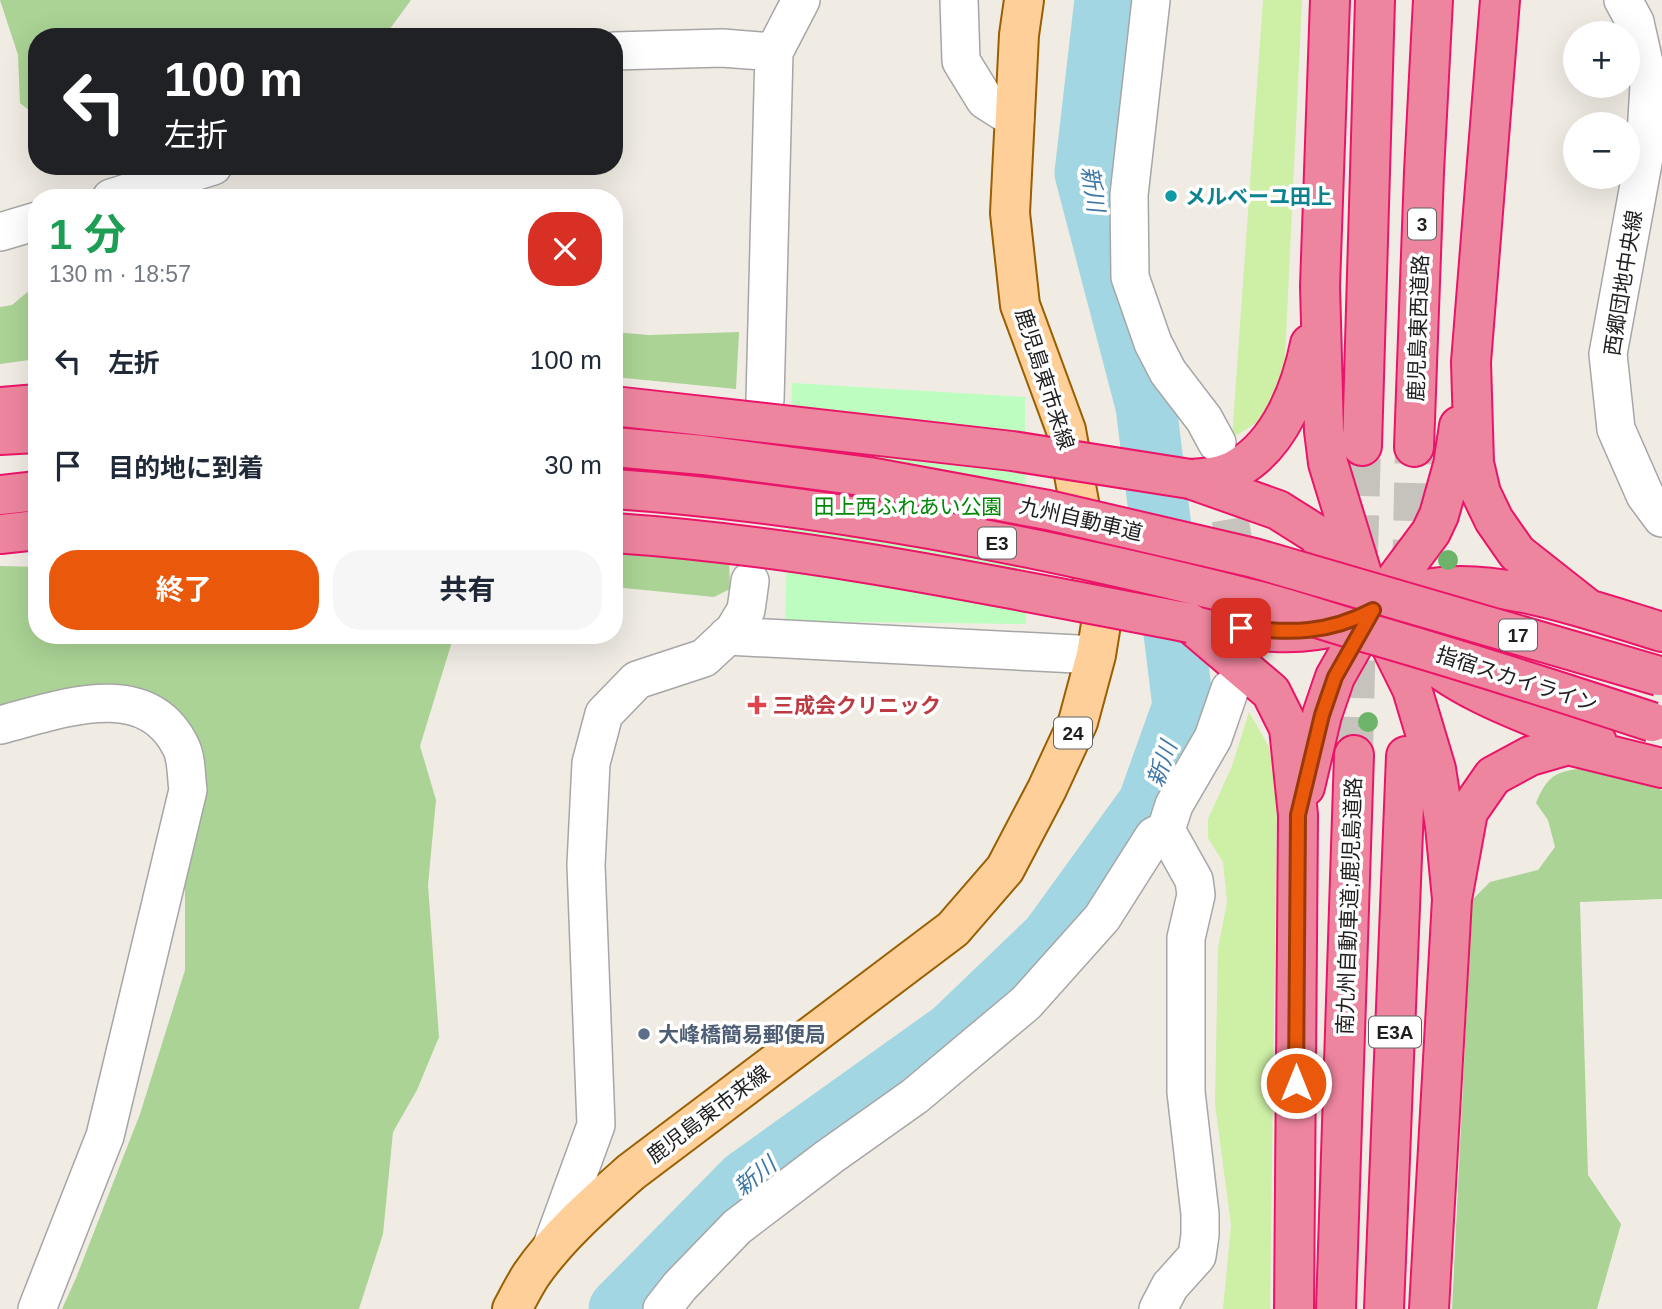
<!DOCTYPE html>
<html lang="ja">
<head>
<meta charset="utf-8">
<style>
	:root { --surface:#fff; --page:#f6f6f7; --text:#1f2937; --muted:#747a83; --accent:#ea580c }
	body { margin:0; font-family:Helvetica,"Noto Sans JP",sans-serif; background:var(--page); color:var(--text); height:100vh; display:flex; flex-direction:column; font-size:26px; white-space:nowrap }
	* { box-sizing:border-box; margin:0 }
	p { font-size:23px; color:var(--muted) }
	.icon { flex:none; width:38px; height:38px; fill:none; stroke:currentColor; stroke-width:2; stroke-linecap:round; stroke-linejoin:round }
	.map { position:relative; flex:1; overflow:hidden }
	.panel { position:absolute; left:28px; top:189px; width:595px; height:455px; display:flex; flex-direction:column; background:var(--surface); border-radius:28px; box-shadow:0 7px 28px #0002 }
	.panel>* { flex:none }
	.guide { position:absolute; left:28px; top:28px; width:595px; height:147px; border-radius:28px; box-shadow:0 7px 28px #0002; background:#202124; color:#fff; overflow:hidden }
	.controls { position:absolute; left:1563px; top:21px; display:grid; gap:14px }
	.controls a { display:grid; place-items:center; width:77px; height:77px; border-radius:50%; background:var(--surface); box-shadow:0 7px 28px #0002; font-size:35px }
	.pin { position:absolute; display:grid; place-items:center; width:60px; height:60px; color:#fff; margin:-30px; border-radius:14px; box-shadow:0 4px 10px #0006 }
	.me { position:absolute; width:77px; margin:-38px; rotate:0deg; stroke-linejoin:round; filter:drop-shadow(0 0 5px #0008) }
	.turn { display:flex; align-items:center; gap:24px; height:147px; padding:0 21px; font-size:32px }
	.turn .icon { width:91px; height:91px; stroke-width:2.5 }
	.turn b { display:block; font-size:49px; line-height:60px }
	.round { display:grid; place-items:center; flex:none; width:74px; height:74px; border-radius:28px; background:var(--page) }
	.head { display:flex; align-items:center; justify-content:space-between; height:119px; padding:0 21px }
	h1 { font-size:42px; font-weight:700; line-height:52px; color:#1e9e55 }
	.action { display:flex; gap:14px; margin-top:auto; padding:14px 21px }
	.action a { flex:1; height:80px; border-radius:28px; background:var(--accent); color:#fff; font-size:28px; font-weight:700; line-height:80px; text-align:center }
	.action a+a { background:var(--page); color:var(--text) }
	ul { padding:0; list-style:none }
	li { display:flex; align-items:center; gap:21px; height:105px; padding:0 21px }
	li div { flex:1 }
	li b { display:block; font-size:26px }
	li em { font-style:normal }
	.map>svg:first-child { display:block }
	.grass { fill:#cdefa6 }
	.forest { fill:#aad395 }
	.park { fill:#bdfec0 }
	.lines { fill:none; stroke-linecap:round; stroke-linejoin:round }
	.river { stroke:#a1d6e2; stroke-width:61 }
	.minor-tunnel { stroke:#c6c3bd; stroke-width:37; stroke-dasharray:37 18; stroke-linecap:butt }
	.highway-tunnel { stroke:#c6c3bd; stroke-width:38; stroke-dasharray:38 19; stroke-linecap:butt }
	.minor-casing { stroke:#a6a6a6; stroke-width:40 }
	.major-casing { stroke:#995f00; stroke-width:42 }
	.highway-casing { stroke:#ea1568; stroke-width:42 }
	.minor { stroke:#fff; stroke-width:37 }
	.major { stroke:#ffcf9a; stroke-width:38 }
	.highway { stroke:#ee859e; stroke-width:38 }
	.highway-bridge-casing { stroke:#ea1568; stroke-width:42; stroke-linecap:butt }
	.highway-bridge { stroke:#ee859e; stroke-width:38 }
	.tree { fill:#6db46a }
	.route-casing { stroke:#983908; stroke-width:18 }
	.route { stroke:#ea580c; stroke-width:12 }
	.culture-dot { fill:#0f9aa8; stroke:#fff; stroke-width:2.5 }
	.health-dot { fill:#e0444e; stroke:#fff; stroke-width:2.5 }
	.service-dot { fill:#5c6f8a; stroke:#fff; stroke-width:2.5 }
	.labels { text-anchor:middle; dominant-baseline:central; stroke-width:7; stroke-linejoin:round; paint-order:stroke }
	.shield { fill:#fff; stroke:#626262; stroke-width:2 }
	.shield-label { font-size:19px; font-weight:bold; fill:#1f1f1f }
	.culture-label { font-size:21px; font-weight:bold; fill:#0d838f; stroke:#fff; text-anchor:start }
	.street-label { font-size:21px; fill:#1f1f1f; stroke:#fff }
	.park-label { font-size:21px; fill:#028707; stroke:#fff }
	.health-label { font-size:21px; font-weight:bold; fill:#be3a42; stroke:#fff; text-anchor:start }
	.service-label { font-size:21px; font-weight:bold; fill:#4e5e75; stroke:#fff; text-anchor:start }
	.water-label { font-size:23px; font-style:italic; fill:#3d77a6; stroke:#fff }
</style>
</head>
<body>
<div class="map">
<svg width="1662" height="1309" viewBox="0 0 1662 1309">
	<rect width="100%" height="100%" fill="#f0ece4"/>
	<path class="grass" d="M1263,0H1302L1284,378L1266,417L1232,438Z
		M1249,712L1269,747L1277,798L1270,1309H1223L1231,1225L1215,1104L1218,948L1227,902L1223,862L1208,838V819L1232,766Z"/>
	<path class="forest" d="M0,0H411L384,37H37V117L20,103L18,55Z
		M37,284V359L0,364V307L12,305Z
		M614,332L649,335L739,332L736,389L614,377Z
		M614,547L729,557L730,589L714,597L614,587Z
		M0,566L37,567V635H454L420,746L436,800L428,885L439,1037L417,1090L393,1132L383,1234L359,1309H62L76,1278L140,1114L185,970V859L206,776L194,738L170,703L131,685H93L0,705Z
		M1587,768L1662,790V899L1580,902L1588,1175L1621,1224L1597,1309H1452L1472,900L1490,882L1538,870L1555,847L1548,820L1536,803C1548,774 1557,771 1587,768Z"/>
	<path class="park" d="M792,383L1025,397L1026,624L785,621Z"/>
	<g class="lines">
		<path class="river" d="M619,1309L746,1180L953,1032L1051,938L1148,804L1183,706L1146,406L1085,173L1105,0"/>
		<path class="minor-tunnel" d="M1221,465L1240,578L1236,626"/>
		<path class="highway-tunnel" d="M1359,553L1362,446
			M1411,578L1414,447
			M1354,755L1357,627"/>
		<g class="minor-casing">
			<path id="minor" d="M959,0L961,61L985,100L1015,119
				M1151,0L1129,195L1130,277L1153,343L1168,372L1204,419L1217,443
				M1623,0L1635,22L1649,85L1645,152L1608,354L1616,429L1645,495L1662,518
				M614,51L722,48L774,52
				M111,198L213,166
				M0,232L37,221
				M765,400L774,52L801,0
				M727,636L1096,655
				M0,725C59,710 146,675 181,747C187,759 186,777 188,790L105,1136L37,1309
				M550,1251L596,1125L586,865L591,763L604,714L637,680L704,658L734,630L746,610L750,581
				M662,1309L680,1286L737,1227L829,1157L915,1096L1026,1003L1102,918L1154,836L1166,830
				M1158,1309L1170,1286L1197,1256L1200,1235V1214L1186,1092V938L1196,895L1194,880L1166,830L1174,805L1213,738L1230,689"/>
		</g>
		<g class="major-casing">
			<path id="major" d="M512,1309C518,1298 524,1286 531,1275C558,1236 595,1204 631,1172L953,929L1005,869L1047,789L1078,722L1096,655L1101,624L1066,430L1020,305L1010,213L1019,35L1024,0"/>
		</g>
		<g class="highway-casing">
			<path id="highway" d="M1330,0L1320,286L1324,431L1328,463L1373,610L1412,689L1436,769L1445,826L1452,899
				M1500,0L1471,362L1474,463L1481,493L1494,520L1517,553L1588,609
				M0,407L37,404
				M0,435L37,433
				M1362,446L1375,0
				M1414,447L1424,172L1433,0
				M1190,479L1278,510L1316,534L1355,585
				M1190,479C1206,478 1223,477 1238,468C1280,444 1301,389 1310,344
				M0,495L37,491
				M0,534L37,530
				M1190,623L1271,692L1289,728L1298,815L1294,1309
				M1190,623C1238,628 1292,640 1339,625C1367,616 1404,593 1433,588C1501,577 1596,612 1662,632
				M1410,645C1461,694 1533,716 1597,742
				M1305,787L1322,715L1335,677L1373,610L1431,532L1439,515L1453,465L1459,426
				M1336,1309L1354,755
				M1384,1309L1406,756
				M1429,1309L1452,899L1468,812L1493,776L1530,756L1568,745L1662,768"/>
		</g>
		<use href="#minor" class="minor"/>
		<use href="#major" class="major"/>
		<use href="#highway" class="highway"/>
		<g class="highway-bridge-casing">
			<path id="highway-bridge" d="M614,406L1012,451L1190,479
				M614,447L703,455L869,477L1048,510L1254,558L1659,676
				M614,489C827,504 1040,546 1247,598C1282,606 1316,618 1350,628C1452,657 1552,689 1652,722
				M614,533C808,546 999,587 1190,623"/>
		</g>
		<use href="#highway-bridge" class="highway-bridge"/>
	</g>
	<g class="tree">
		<circle cx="1448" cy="560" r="10"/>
		<circle cx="1368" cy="722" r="10"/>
	</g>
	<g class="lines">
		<g class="route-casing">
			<path id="route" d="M1241,628C1292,633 1327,634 1373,610L1335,677L1322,715L1298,815L1296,1083"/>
		</g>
		<use href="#route" class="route"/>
	</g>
	<circle class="culture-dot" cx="1171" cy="196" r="7"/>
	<path class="health-dot" d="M753.5 694.5h7v7h7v7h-7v7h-7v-7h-7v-7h7z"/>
	<circle class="service-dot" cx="644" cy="1034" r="7"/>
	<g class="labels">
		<g class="shield">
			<rect x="1408" y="208.5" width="28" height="31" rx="5"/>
			<rect x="978" y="527.5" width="38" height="31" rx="5"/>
			<rect x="1499" y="619.5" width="38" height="31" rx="5"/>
			<rect x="1054" y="717.5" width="38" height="31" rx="5"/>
			<rect x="1369" y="1016.5" width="52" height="31" rx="5"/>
		</g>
		<g class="shield-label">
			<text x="1422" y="224">3</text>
			<text x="997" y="543">E3</text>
			<text x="1518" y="635">17</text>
			<text x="1073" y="733">24</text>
			<text x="1395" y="1032">E3A</text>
		</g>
		<g class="culture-label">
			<text x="1185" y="196">メルベーユ田上</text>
		</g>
		<g class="street-label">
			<text transform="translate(1623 283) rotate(-81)">西郷団地中央線</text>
			<text transform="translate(1418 328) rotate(-88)">鹿児島東西道路</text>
			<text transform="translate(1045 379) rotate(72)">鹿児島東市来線</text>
			<text transform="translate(1081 519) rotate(13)">九州自動車道</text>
			<text transform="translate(1517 679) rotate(18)">指宿スカイライン</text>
			<text transform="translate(1349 906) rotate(-88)">南九州自動車道;鹿児島道路</text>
			<text transform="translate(708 1114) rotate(-37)">鹿児島東市来線</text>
		</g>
		<g class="park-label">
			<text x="908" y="506">田上西ふれあい公園</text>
		</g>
		<g class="health-label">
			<text x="773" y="705">三成会クリニック</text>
		</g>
		<g class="service-label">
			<text x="658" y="1034">大峰橋簡易郵便局</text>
		</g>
		<g class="water-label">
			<text transform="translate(1093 189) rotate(81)">新川</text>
			<text transform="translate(1162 764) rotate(-71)">新川</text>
			<text transform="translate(755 1176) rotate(-39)">新川</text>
		</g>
	</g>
</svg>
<div class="controls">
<a>+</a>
<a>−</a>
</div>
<div class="pin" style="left:1241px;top:628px;background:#d93025"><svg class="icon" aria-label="arrive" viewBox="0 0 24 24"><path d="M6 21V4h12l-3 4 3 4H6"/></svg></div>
<svg class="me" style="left:1296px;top:1083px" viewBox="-20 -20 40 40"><circle r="17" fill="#ea580c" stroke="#fff" stroke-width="3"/><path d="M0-11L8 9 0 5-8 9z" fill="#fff"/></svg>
<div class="guide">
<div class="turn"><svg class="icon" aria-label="left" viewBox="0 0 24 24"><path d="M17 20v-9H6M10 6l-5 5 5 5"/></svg><div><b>100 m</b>左折</div></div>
</div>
<section class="panel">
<div class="head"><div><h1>1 分</h1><p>130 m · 18:57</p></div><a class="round" style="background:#d93025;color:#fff"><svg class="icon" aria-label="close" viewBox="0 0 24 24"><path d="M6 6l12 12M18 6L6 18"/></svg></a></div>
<ul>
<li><svg class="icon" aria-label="left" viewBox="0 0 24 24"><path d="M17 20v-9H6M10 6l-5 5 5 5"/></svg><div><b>左折</b></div><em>100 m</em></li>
<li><svg class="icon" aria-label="arrive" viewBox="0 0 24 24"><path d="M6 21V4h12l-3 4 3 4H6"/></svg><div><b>目的地に到着</b></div><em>30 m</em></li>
</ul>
<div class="action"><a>終了</a><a>共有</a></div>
</section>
</div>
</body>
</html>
